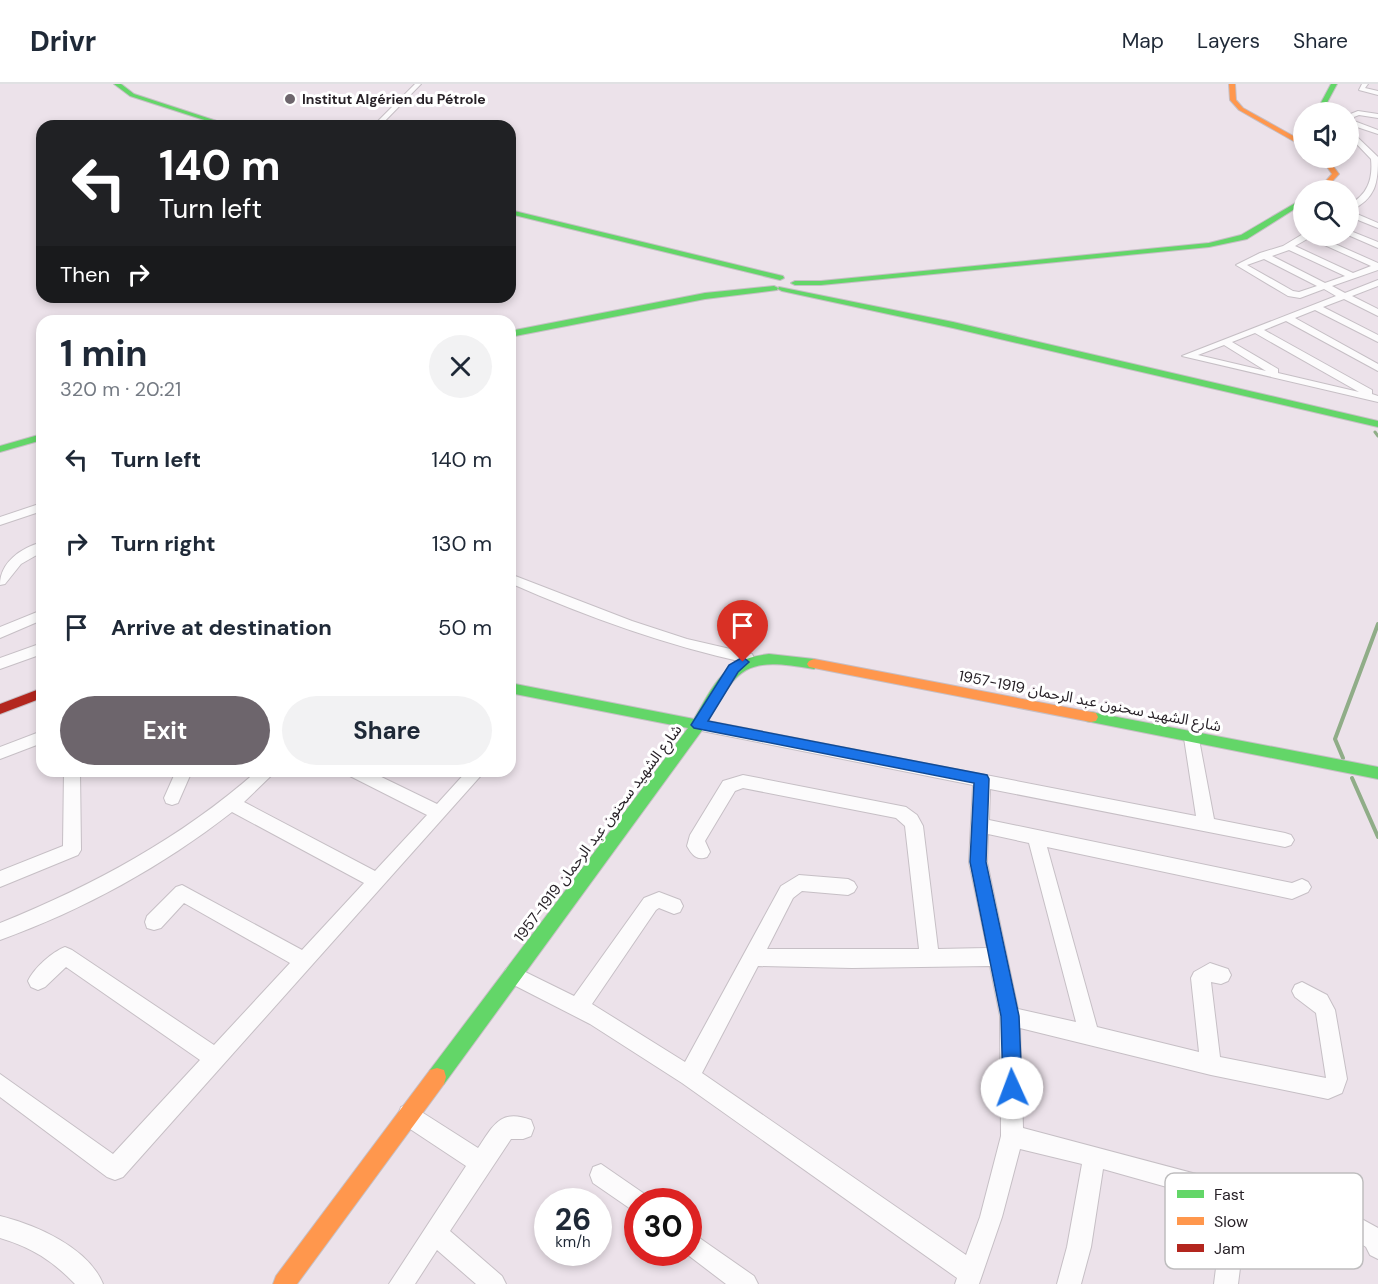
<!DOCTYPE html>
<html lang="en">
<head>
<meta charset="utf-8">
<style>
	:root { --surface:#fff; --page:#f2f2f3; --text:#1f2937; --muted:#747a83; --line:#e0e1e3; --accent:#6d656c }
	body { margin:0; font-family:"DM Sans","Noto Sans Arabic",sans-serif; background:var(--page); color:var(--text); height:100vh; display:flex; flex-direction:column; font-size:22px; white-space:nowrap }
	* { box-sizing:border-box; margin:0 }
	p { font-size:20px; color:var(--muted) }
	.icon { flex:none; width:33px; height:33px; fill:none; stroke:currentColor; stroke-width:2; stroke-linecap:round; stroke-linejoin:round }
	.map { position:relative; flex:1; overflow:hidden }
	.drawer { position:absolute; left:36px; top:231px; width:480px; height:462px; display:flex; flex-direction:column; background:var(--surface); border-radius:18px; box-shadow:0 3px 9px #0003 }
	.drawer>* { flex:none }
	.banner { position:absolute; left:36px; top:36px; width:480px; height:183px; border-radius:18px; box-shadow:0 3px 9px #0003; background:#202124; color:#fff; overflow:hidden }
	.fabs { position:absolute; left:1293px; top:18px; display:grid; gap:12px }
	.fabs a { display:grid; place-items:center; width:66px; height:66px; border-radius:50%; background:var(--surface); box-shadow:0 3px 9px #0003; font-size:30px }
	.speed { position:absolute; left:534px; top:1104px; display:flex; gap:12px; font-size:30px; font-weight:700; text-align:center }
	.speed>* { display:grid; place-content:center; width:78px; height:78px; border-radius:50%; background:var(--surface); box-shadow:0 3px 9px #0003; line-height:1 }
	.speed small { font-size:15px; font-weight:400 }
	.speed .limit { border:9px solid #d22; background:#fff; color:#111 }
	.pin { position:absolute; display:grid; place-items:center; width:51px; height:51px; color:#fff; margin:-62px -26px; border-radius:50% 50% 50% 0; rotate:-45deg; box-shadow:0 0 6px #0007 }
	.pin .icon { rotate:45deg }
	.me { position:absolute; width:66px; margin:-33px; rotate:358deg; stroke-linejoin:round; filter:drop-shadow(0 0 4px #0008) }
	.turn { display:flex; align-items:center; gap:21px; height:126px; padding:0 24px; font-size:27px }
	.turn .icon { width:78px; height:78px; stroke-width:2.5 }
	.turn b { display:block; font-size:42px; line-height:51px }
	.then { display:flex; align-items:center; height:57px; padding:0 24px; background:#0003; gap:12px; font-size:22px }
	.round { display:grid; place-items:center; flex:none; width:63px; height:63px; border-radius:32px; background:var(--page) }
	.overview { display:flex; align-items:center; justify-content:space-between; height:102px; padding:0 24px }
	h1 { font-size:36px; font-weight:700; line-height:45px }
	.cta { display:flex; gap:12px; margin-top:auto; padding:12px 24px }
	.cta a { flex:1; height:69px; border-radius:36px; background:var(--accent); color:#fff; font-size:24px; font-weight:700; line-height:69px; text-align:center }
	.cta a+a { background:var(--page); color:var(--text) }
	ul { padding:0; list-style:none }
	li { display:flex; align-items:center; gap:18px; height:84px; padding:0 24px }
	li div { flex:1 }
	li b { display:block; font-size:22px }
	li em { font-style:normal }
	header { display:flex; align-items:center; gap:36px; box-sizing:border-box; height:84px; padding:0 30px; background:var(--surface); border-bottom:2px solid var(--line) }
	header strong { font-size:28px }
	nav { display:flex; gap:33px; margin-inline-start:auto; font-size:21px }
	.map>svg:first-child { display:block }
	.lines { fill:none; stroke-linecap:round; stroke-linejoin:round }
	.stream-far1 { stroke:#90ad88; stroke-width:3 }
	.stream { stroke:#90ad88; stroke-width:4 }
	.street-casing { stroke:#c6bfc5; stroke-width:2 }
	.fast-casing { stroke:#c6bfc5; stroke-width:2 }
	.slow-casing { stroke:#c6bfc5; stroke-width:2 }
	.jam-casing { stroke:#c6bfc5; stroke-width:2 }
	.street { fill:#fcfbfc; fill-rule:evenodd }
	.fast { fill:#63d668; fill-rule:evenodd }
	.slow { fill:#ff974d; fill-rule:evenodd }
	.jam { fill:#b3261e; fill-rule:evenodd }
	.route { fill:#1a73e8; stroke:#114b97; stroke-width:1.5 }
	.poi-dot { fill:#6d656c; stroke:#fff; stroke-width:2 }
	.labels { text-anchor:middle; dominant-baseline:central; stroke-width:6; stroke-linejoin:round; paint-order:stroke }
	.far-poi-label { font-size:14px; font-weight:bold; fill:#282228; stroke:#fff; text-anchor:start }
	.street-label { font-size:15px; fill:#282228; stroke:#fff }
	.key { fill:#fff; stroke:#bebdbe; stroke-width:1.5 }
	.key-label { font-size:16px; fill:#282228 }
</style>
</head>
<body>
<header>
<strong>Drivr</strong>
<nav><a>Map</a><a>Layers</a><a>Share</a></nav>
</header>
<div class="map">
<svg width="1378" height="1200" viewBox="0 0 1378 1200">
	<rect width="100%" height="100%" fill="#ece2ea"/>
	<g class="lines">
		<path class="stream-far1" d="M1375,348L1378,352"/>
		<path class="stream" d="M1343,674L1335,655L1378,540
			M1352,694L1378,753"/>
		<g class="street-casing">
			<path id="street" d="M415,0H421L380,42H373Z
				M1362,0H1368L1365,4L1378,7V11L1359,6Z
				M1358,27L1378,30V34L1359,31L1354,33V37L1378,46V50L1354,42V50L1378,73C1378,100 1376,114 1350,127L1378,139V144L1348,132V121C1368,111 1373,95 1371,75L1348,51V31Z
				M1348,146L1378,158V164L1348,151Z
				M1303,150L1317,152L1378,179V186L1332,202L1345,209L1378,196V202L1352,212L1378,225V232L1344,215L1323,223L1378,251V258L1315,226L1295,234L1378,280V287L1286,237L1264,246L1372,306V310L1378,312V318L1182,272L1336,212L1324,205L1300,214L1288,212L1236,181L1260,169L1283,162ZM1309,154L1371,182L1353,189L1295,162ZM1289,166L1345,192L1325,199L1272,172ZM1264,175L1317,202L1299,208L1293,207L1247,181ZM1255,249L1359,308L1278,289V285L1232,258ZM1224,261L1266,287L1198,271Z
				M42,419V427L0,441V433Z
				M42,458V468L21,480L5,500L0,501C0,478 21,464 42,458Z
				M510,490L632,537L687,555L752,570L754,574L747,579C665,561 587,533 510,499Z
				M42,526V536L0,554V543Z
				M42,559V570L0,585V574Z
				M698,635L1196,732L1184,654L1186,650H1198L1214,735L1285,749L1291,751L1294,756L1291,761L1285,763L990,705L989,736L1292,799L1302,795L1308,798L1311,803L1308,808L1292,815L1047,763L1097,943L1199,968L1191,894L1194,888L1210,879L1228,885L1231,891L1228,897L1221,900L1211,898L1220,973L1326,994L1316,929L1295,913L1292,907L1295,901L1302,898L1327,911L1335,926L1347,995L1342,1009L1328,1015L1211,991L1020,944L1023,1044L1358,1133L1378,1144V1175L1370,1171L1366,1163L1353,1155L1236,1123L1240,1184L1238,1200H1214L1216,1184L1213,1116L1103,1085L1091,1163L1081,1200H1057L1067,1163L1082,1080L1020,1065L1002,1133L979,1200H955L957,1194L682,999L590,940L506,897L503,891L506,885L513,882L574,912L644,814L659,808L680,816L683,822L680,828L674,830L659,824L656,826L592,920L685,978L781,802L799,791L848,795L854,798L857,803L854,808L848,811L802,807L793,814L767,865H919L905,742L896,734L743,704L735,707L705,757L710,768L707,773C697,777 692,771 687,762L690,751L723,697L743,691L906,723L917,731L923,742L938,865L987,864L969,778L973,701L692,645L690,641L692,637ZM988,750L1029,759L1076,938L1018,925L987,778ZM758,882L852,884L990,882L1000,932L1001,1052L980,1133L966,1171L702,989Z
				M42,647V659L0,675V663Z
				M64,687H80L81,766L78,771L0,803V787L63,762Z
				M176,687H192L178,719L172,721L166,719L164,714Z
				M257,687H276L244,718L375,787L427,731L348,691L346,687H369L437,720L467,687H485L123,1093L115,1096L107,1093L0,1013V990L113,1070L200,976L66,883L45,903L38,906L31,903L28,897C34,884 52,868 65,863L72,866L214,961L290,879L184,819L161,844L154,846L147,844L145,838L147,832L176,803L182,801L302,866L364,799L232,728C163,782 83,826 0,856V839C94,801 181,754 257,687Z
				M409,1020L478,1064C493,1042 500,1024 531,1036L534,1044L531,1052L523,1055H511L450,1147L502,1192L506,1200H476L437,1166L415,1200H389L466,1082L401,1039L398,1031L401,1023Z
				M601,1080L646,1111L649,1118H638V1130L593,1099L590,1091L593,1083Z
				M0,1132C36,1141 88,1163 103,1200H75C53,1177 31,1163 0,1154Z
				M688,1146L754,1192L758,1200H726L684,1168H688Z"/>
		</g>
		<g class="fast-casing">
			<path id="fast" d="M114,0H121L134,10L232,42H223L130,12Z
				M1331,0H1337L1322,28H1316Z
				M1304,114V119L1247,155L1209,163L821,201H795L791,199L795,197H821L1209,159L1241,151Z
				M510,126L783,192L784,194L780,196L510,130Z
				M774,202L778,204L777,206L705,215L510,253V247L705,209Z
				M779,203L953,238L1378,337V343L953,244L782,207L778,205Z
				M42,350V356L0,368V362Z
				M769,570L814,575L821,580L814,585C741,572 738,584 703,645L444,1000L437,1002L430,1000L428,993L430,986L688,644L510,609V599L694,635C715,599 724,575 769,570Z
				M1091,628L1378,683V695L1086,637L1084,633L1086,629Z"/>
		</g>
		<g class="slow-casing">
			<path id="slow" d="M1229,0H1235L1236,16L1243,24L1304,58V63L1239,26L1230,16Z
				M1321,74H1327L1339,90L1324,106H1318L1332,90Z
				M814,575L1091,628L1096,629L1098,633L1096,637L1091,638L809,583L807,580L809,577Z
				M437,984L444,986L446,993L444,1000L297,1200H273L276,1192L430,986Z"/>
		</g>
		<g class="jam-casing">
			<path id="jam" d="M42,604V614L0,630V620Z"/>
		</g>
		<use href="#street" class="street"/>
		<use href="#fast" class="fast"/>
		<use href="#slow" class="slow"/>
		<use href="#jam" class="jam"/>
	</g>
	<path class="route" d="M743,573L749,578L738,588L708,637L987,691L989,695L986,778L1019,932L1022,1004L1019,1010L1012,1013L1005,1010L1003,1004L1001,932L970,778L974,699L694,644L691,641L729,581Z"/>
	<circle class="poi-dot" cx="290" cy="15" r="6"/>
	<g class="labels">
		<g class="far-poi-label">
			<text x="302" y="15">Institut Algérien du Pétrole</text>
		</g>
		<g class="street-label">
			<text transform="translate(1090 617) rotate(11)">شارع الشهيد سحنون عبد الرحمان 1919-1957</text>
			<text transform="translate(598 749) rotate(-53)">شارع الشهيد سحنون عبد الرحمان 1919-1957</text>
		</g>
	</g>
	<rect x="1165" y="1089" width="198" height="96" rx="9" class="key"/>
	<rect x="1177" y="1106" width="27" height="8" fill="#63d668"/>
	<rect x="1177" y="1133" width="27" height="8" fill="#ff974d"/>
	<rect x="1177" y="1160" width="27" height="8" fill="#b3261e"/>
	<g class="key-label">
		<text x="1214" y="1116">Fast</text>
		<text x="1214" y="1143">Slow</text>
		<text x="1214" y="1170">Jam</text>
	</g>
</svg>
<div class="fabs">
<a><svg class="icon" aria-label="sound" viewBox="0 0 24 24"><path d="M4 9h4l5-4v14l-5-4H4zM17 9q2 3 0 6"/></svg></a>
<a><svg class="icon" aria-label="search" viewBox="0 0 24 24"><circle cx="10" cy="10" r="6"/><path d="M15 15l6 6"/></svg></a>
</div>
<div class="speed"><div>26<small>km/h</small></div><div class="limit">30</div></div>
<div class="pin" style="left:743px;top:578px;background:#d93025"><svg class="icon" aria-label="arrive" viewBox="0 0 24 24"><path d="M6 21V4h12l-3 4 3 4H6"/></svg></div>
<svg class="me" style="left:1012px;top:1004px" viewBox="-20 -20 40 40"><circle r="19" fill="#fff"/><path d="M0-13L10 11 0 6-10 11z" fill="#1a73e8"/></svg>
<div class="banner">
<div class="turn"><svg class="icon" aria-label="left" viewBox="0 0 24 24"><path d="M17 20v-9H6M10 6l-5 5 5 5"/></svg><div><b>140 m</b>Turn left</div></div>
<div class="then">Then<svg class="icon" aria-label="right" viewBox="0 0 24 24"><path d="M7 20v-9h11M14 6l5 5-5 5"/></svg></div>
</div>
<section class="drawer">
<div class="overview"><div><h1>1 min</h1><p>320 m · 20:21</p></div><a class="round"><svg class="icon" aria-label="close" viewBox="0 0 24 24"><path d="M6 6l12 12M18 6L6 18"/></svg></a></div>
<ul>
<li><svg class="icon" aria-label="left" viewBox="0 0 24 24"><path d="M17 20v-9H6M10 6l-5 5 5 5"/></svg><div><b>Turn left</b></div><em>140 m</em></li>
<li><svg class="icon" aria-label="right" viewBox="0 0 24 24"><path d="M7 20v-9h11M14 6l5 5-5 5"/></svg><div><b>Turn right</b></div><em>130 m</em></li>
<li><svg class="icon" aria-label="arrive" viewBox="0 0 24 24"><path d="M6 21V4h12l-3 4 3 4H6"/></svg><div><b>Arrive at destination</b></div><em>50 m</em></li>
</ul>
<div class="cta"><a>Exit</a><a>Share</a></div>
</section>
</div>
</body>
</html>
